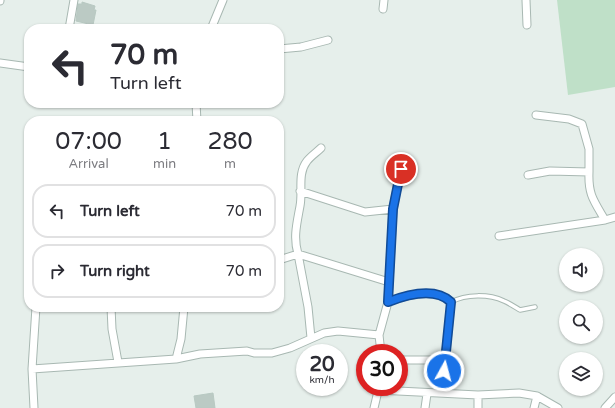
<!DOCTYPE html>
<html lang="en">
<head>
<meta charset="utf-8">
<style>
	:root { --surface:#fff; --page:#f2f2f3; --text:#2b2b33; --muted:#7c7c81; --line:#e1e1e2 }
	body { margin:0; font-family:"Varela Round",sans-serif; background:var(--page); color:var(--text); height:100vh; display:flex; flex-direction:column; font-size:15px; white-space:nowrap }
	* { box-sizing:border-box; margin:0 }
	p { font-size:13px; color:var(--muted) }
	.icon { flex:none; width:22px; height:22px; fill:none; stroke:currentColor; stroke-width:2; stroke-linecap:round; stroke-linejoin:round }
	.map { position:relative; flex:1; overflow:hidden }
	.sheet { position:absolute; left:24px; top:116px; width:260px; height:196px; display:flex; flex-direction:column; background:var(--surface); border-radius:16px; box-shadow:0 1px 3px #0004 }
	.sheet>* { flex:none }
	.banner { position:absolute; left:24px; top:24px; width:260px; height:84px; border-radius:16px; box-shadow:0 1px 3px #0004; background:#fff; color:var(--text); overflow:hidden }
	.controls { position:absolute; left:559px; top:248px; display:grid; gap:8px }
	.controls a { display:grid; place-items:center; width:44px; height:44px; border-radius:50%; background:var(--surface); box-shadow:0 1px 3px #0004; font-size:20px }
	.speed { position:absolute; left:296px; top:344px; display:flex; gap:8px; font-size:20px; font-weight:700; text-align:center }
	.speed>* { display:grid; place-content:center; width:52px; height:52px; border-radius:50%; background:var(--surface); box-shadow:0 1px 3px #0004; line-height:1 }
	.speed small { font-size:10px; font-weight:400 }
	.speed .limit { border:6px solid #d22; background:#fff; color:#111 }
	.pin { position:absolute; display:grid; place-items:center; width:34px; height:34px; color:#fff; margin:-17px; border:2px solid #fff; border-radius:50%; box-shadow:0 1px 4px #0007 }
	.me { position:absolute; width:44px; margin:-22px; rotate:7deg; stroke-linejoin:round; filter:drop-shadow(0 0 3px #0008) }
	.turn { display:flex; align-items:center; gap:14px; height:84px; padding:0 20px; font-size:18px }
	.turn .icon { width:52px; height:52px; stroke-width:2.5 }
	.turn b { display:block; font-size:28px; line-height:34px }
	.eta { display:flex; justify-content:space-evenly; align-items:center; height:68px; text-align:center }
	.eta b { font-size:24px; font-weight:600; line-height:28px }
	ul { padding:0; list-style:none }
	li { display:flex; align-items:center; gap:12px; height:54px; margin:0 8px 6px; padding:0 12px; border:2px solid var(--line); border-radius:16px }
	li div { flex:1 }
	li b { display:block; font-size:15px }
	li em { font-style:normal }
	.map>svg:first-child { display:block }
	.green { fill:#bfe0c8 }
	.building { fill:#bbcac4; stroke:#b8c9c2 }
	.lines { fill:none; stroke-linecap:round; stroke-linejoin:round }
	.lane-casing { stroke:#a8b8b2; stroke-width:5.5 }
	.street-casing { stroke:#a8b8b2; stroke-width:9 }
	.lane { stroke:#fff; stroke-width:3.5 }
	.street { stroke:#fff; stroke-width:7 }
	.route-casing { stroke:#114b97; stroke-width:10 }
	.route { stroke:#1a73e8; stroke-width:7 }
</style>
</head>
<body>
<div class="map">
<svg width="615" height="408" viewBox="0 0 615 408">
	<rect width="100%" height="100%" fill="#e6efeb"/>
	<path class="green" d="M557,0H615V87L568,95Z"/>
	<path class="building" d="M82,2L95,6L94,10H96L93,25L76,21L78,4H82Z
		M213,393L215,408H196L194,396Z"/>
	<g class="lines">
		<g class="lane-casing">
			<path id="lane" d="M451,302C466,294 489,294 504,301C509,303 515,307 520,310L535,307"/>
		</g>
		<g class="street-casing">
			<path id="street" d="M526,0L527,25
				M0,1V0
				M383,9L384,0
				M69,29L74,0
				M211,29L223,0
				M279,49L301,47L328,40
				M0,63L29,67
				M196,103L197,121
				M536,115L569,119L582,124L589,149V172
				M528,175L550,171L589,172C588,195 594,201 605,220L615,217
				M300,191L365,212L393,209
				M499,236L605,220
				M298,254L389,282
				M298,254L308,307L311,338
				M279,260L298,254C293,237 297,223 300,206C303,191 297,174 307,161C311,156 317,152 321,148
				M388,302C406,295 436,287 451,302L442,393
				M111,307L112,329L118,362
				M381,353L379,335L388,302L393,209L401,169
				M176,359L181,339L184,307
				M399,360H445
				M32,369L176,359L200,354L247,351L254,353H272L290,348L324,333L338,331L379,335
				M378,390L478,395L519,393L537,396L558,408
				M34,408L32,369L36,307
				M374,408L379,387
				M425,408L427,394
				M478,408V395
				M534,408L537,396
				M605,408L615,397"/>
		</g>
		<use href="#lane" class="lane"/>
		<use href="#street" class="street"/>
	</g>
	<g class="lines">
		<g class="route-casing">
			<path id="route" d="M401,169L393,209L388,302C406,295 435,287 451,302L444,371"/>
		</g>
		<use href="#route" class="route"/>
	</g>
</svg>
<div class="controls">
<a><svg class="icon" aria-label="sound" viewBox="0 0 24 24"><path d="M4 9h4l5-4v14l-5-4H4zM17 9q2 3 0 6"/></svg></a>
<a><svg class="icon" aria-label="search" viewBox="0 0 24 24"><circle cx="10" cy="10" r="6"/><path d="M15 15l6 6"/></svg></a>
<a><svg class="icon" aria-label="layers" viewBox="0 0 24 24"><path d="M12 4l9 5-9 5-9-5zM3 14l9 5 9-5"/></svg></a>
</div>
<div class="speed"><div>20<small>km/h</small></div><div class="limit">30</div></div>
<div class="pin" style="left:401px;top:169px;background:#d93025"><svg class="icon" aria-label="arrive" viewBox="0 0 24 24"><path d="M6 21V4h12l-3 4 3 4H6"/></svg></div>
<svg class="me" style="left:444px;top:371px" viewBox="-20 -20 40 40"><circle r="17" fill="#1a73e8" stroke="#fff" stroke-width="3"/><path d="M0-11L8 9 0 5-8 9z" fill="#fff"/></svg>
<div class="banner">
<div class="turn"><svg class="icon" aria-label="left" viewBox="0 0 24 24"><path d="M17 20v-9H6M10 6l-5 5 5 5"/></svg><div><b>70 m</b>Turn left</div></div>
</div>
<section class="sheet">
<div class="eta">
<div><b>07:00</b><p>Arrival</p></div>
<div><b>1</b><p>min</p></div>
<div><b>280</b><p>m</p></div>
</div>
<ul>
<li><svg class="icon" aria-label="left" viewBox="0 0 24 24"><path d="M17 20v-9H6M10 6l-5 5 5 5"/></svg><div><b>Turn left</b></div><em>70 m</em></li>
<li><svg class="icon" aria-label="right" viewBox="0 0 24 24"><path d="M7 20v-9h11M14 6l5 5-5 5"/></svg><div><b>Turn right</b></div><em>70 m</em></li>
</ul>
</section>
</div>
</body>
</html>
